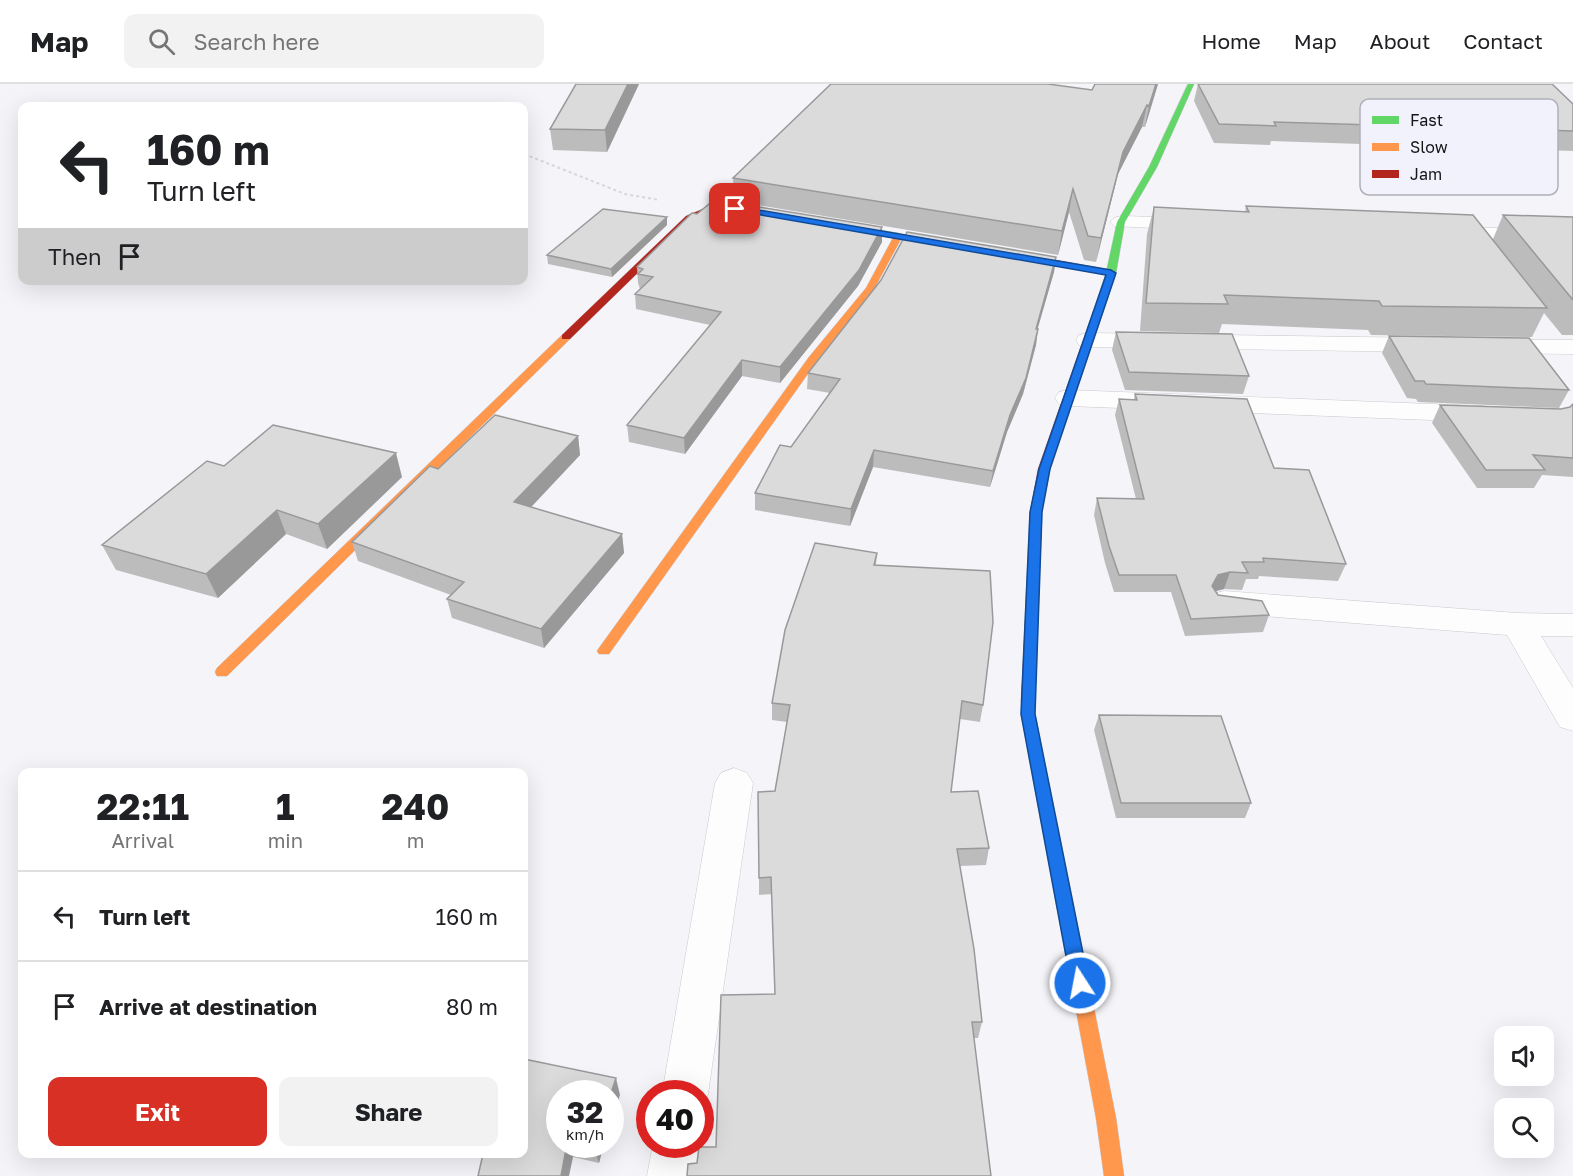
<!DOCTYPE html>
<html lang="en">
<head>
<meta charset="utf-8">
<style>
	:root { --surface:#fff; --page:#f2f2f2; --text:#202124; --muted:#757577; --line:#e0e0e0; --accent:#d93025 }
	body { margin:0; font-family:"Golos Text",sans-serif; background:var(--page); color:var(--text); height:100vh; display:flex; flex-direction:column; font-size:22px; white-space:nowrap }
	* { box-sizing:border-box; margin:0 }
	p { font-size:20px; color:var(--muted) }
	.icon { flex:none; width:33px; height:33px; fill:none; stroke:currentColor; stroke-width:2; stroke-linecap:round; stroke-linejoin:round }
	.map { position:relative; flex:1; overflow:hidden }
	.details { position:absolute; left:18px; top:684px; width:510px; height:390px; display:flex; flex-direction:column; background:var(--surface); border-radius:12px; box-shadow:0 6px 24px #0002 }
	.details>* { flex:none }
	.top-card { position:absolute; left:18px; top:18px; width:510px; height:183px; border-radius:12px; box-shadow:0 6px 24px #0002; background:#fff; color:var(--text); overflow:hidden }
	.buttons { position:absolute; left:1494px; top:942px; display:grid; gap:12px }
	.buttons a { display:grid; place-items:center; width:60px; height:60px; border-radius:12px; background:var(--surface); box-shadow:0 6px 24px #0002; font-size:30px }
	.speed { position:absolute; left:546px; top:996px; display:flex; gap:12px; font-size:30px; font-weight:700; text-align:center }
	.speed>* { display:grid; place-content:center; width:78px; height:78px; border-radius:50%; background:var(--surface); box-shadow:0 6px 24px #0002; line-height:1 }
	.speed small { font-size:15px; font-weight:400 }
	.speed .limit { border:9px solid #d22; background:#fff; color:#111 }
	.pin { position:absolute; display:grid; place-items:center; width:51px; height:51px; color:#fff; margin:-26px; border-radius:12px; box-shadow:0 3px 9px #0006 }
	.me { position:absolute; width:66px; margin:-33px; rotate:349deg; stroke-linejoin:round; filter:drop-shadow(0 0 4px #0008) }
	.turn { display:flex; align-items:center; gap:21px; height:126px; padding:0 30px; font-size:27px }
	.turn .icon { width:78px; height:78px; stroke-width:2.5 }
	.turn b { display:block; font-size:42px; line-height:51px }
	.then { display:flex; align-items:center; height:57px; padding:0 30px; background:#0003; gap:12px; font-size:22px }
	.eta { display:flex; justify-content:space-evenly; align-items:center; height:102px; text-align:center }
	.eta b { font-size:36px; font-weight:700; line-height:42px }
	.button { display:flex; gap:12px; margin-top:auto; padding:12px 30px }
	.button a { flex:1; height:69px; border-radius:12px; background:var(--accent); color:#fff; font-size:24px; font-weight:700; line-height:69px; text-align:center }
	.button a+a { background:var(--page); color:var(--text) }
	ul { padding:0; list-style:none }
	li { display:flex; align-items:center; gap:18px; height:90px; padding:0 30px; border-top:2px solid var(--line) }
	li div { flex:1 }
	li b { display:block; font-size:22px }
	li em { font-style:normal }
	header { display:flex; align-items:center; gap:36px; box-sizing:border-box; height:84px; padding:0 30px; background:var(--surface); border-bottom:2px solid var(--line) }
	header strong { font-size:28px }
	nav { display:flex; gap:33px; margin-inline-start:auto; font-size:21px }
	.search { width:420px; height:54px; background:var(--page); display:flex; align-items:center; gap:15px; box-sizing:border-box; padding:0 21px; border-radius:12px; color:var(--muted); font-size:22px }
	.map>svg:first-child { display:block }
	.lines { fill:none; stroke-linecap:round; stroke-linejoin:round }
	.street-casing { stroke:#cacace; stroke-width:1 }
	.fast-casing { stroke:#cacace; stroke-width:1 }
	.slow-casing { stroke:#cacace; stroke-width:1 }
	.jam-casing { stroke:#cacace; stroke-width:1 }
	.path { stroke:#d7d7d9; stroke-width:2; stroke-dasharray:3 3; stroke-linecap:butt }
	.street { fill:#fdfdfe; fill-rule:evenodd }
	.fast { fill:#63d668; fill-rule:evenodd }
	.slow { fill:#ff974d; fill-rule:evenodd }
	.jam { fill:#b3261e; fill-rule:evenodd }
	.wall { fill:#bdbcbd }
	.shaded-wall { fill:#9a999a }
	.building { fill:#dcdbdc; stroke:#9a999a; stroke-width:1.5 }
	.route { fill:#1a73e8; stroke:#114b97; stroke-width:1.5 }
	.key { fill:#f1f2fc; stroke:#afb0b8; stroke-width:1.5 }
	.key-label { font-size:16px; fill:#161619 }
</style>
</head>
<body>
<header>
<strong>Map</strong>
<div class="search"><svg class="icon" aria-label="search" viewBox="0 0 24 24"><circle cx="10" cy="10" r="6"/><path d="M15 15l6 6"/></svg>Search here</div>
<nav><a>Home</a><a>Map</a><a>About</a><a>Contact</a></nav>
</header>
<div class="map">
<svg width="1573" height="1092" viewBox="0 0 1573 1092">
	<rect width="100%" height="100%" fill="#f4f4f9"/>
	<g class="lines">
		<g class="street-casing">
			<path id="street" d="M1121,132L1194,134L1201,136L1205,140L1201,144L1194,146L1114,142L1110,138L1114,134Z
				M1444,142L1573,147V159L1436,153L1433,148L1436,143Z
				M1088,249L1429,254L1438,256L1441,261L1438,266L1429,268L1088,263L1079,261L1076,256L1079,251Z
				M1489,255L1573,256V270L1489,269L1480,267L1477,262L1480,257Z
				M1068,306L1483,322L1492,324L1496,330L1492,336L1483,338L1068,322L1059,320L1055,314L1059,308Z
				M1224,507L1517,529L1573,530V552H1541L1573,604V647L1560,643L1507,551L1224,529L1213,526L1208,518L1213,510Z
				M734,684L747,689L753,699L708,1010L700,1027V1010H662L715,699L721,689Z
				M700,1059L701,1060L697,1092H647L653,1060H700Z"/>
		</g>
		<g class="fast-casing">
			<path id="fast" d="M1188,0H1194L1157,83L1125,138L1116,189L1103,228L1095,230L1093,228L1106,189L1117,138L1149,83Z
				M837,139L898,149L902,152L898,155L834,144L833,142Z"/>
		</g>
		<g class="slow-casing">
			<path id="slow" d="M898,149L921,155L917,158L901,155L873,207L817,277L609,570H599L597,567L599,564L809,273L866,204L894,152Z
				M566,250L570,251V255L227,592H217L215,588L217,584L562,251Z
				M1028,613L1033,614L1035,630L1116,1034L1124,1092H1104L1096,1034L1021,630L1023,614Z"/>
		</g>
		<g class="jam-casing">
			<path id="jam" d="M710,122L742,123L746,126L742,129L711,128L692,136L570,255H562V251L686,132Z
				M1012,168L1111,186L1116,189L1111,192L1009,173V169Z
				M1098,225L1103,228L1050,385L1042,428L1035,618L1033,622H1023L1021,618L1030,428L1038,385L1093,228Z"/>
		</g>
		<path class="path" d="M524,70L625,110L659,116"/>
		<use href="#street" class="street"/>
		<use href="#fast" class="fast"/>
		<use href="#slow" class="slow"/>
		<use href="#jam" class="jam"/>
	</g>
	<path class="wall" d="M639,0L607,68L553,66L550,45Z
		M1095,0H1158L1145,43H1142L1118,90L1096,178L1084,176L1069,128L1058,171L734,117L733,94L1092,6Z
		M1198,0H1552L1573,20V67L1271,57L1270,61L1214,59L1194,17Z
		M1246,122L1493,155L1503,131L1573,133V251H1562L1544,229L1532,253L1371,251L1368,246L1222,240L1219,249L1140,247L1147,150L1154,123L1245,128Z
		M667,141L612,193L548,180L547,171Z
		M882,143V158L858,202L780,299L742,292L685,370L629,358L627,341L710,241L636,225L635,210L640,205L638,199L637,183Z
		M1056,173L1054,188L1037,245L1036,261L1023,310L1007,348L990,403L873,383L850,442L755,426V409L791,363L830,309L807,305L808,289L881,196Z
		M1116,248L1249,292L1243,310L1125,306L1112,266Z
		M1389,252L1569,306L1559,324L1418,318L1416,315L1407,314L1382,269Z
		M1135,310L1274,384L1346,480L1338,497L1259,492L1258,495H1246L1242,506L1224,505L1216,507L1218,511L1269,531L1263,548L1185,552L1171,508H1114L1105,479L1094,431L1097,414L1136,415L1115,331L1119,315H1134Z
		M1573,320V393L1542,391L1534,404H1477L1432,339L1440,321L1561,325L1570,323Z
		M578,352L580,371L531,423L622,450L624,469L544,564L452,534L447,515L451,511L358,477L352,458Z
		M224,382L402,393L327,465L286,450L218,514L116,486L102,461Z
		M877,469L876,481L983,621L980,638L960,635L951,708L989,764L986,781L960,782L982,938L978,954H974L697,1079L716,1063L775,910L772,810L759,811V794L775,707L787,638L772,636V619Z
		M1099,631L1251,719L1245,734H1116L1094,646Z
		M620,1011L560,1060H604L599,1079L573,1073L483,1070Z"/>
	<path class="shaded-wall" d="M628,0H639L607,68L605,46Z
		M1156,0H1158L1145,43L1149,22Z
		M1147,21L1142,43L1118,90L1096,178L1101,154L1123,68Z
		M1073,105L1069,128L1058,171L1062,147Z
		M667,133V141L612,193L611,185Z
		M882,143V158L858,202L780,299V283Z
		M1056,173L1054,188L1033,261L1036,245Z
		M1038,245L1036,261L1023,310L1007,348L990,403L993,387L1010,331Z
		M742,276V292L685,370L684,354Z
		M578,352L580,371L518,437L514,418Z
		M874,366L873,383L850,442L851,425Z
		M396,369L402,393L327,465L318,440Z
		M277,426L286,450L218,514L206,490Z
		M622,450L624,469L544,564L541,545Z
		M1230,488L1224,505L1212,508V502L1218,491Z
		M616,994L620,1011L610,1041V1012Z
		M567,1060H569L573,1073L569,1092H561Z
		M595,1060H604L599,1079L594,1063Z"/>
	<path class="building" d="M576,0H628L605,46L550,45Z
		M831,0H1048L1092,6L1095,0H1156L1149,22L1147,21L1123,68L1101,154L1088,152L1073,105L1062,147L733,94Z
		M1198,0H1552L1573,20V47L1274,38L1276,42L1219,40Z
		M717,119H734L882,143L859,186L780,283L742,276L684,354L627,341L721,228L635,210L653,193L638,190L643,185L637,183L692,129L697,130L709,120L714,121Z
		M1246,122L1473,131L1547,224L1382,222L1379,217L1224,211L1228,220L1146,219L1154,123L1249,128Z
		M603,125L667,133L611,185L547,171Z
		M1503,131L1573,133V216Z
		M907,148L1056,173L1036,245H1038L1026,294L1010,331L993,387L874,366L851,425L755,409L780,361L791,363L840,295L808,289L881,196Z
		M1116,248L1232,250L1249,292L1129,288Z
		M1389,252L1529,254L1569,306L1426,300L1424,297H1415Z
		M1135,310L1247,315L1274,384L1309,386L1346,480L1263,474L1264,478H1242L1248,489L1230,488L1218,491L1212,502L1218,511L1262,517L1269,531L1191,535L1176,491H1119L1109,462L1097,414L1144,415L1119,315L1137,316Z
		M1573,320V374L1533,371L1545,386H1486L1440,321L1561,325L1570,323Z
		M495,331L578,352L514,418L622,450L541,545L447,515L464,498L352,458L430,382L438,385Z
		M273,341L396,369L318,440L277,426L206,490L102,461L207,377L224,382Z
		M815,459L877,469L874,481L990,487L993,538L983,621L962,617L951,708L978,707L989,764L957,765L974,865L982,938H972L991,1092H687L688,1080L697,1079L699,1063H716L721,911L775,910L771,793L759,794L758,708L775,707L790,621L772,619L785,546Z
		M1099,631L1221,632L1251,719H1121Z
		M524,975L616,994L610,1012V1010H560V1060H567L561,1092H478L483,1070H524Z
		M582,1060H595L594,1063Z"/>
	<path class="route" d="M735,122L1111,186L1116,189L1050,385L1042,428L1035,630L1089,899L1086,905L1080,907L1074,905L1071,899L1021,630L1030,428L1039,385L1106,191L732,126V123Z"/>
	<rect x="1360" y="15" width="198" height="96" rx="9" class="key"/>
	<rect x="1372" y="32" width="27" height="8" fill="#63d668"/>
	<rect x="1372" y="59" width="27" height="8" fill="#ff974d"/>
	<rect x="1372" y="86" width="27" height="8" fill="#b3261e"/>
	<g class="key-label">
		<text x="1410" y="42">Fast</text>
		<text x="1410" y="69">Slow</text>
		<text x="1410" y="96">Jam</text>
	</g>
</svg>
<div class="buttons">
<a><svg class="icon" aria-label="sound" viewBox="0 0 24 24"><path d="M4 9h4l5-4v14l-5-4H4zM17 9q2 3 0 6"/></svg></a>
<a><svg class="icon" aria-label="search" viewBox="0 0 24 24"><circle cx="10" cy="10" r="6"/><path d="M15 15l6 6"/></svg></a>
</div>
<div class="speed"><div>32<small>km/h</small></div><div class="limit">40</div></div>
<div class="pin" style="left:735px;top:125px;background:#d93025"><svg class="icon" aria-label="arrive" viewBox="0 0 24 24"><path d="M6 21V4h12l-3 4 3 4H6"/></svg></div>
<svg class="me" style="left:1080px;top:899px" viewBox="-20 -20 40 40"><circle r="17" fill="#1a73e8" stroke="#fff" stroke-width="3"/><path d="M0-11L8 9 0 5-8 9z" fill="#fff"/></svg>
<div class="top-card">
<div class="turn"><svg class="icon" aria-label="left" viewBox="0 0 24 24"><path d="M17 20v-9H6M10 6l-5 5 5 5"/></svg><div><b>160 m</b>Turn left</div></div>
<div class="then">Then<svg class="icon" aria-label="arrive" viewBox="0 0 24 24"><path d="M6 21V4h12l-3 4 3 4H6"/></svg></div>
</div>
<section class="details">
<div class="eta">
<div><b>22:11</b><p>Arrival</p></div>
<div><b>1</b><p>min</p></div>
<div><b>240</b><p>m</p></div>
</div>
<ul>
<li><svg class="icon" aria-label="left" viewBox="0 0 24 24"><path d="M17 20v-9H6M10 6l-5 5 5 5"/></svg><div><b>Turn left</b></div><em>160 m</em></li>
<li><svg class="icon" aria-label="arrive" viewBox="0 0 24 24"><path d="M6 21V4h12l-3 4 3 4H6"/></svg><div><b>Arrive at destination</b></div><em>80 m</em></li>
</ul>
<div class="button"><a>Exit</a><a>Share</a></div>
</section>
</div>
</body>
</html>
